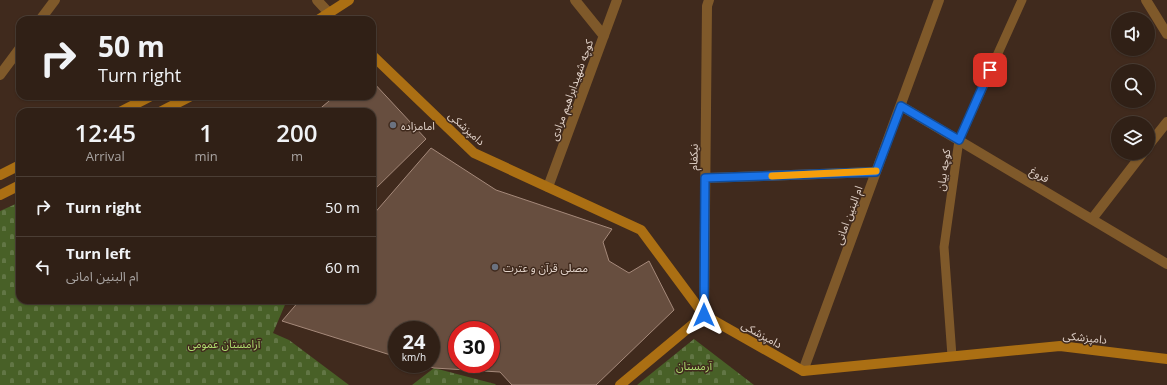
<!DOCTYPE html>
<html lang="en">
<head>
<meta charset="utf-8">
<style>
	:root { --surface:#302016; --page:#38281f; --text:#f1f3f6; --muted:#a8a3a1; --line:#4b3e35 }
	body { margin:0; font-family:"Open Sans","Noto Sans Arabic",sans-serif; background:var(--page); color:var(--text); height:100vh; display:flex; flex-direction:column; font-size:15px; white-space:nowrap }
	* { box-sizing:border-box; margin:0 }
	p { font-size:13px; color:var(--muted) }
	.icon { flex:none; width:22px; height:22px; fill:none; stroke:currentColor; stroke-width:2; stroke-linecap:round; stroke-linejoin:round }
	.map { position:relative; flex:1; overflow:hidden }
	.sheet { position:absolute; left:16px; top:108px; width:360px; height:196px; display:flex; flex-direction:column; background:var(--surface); border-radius:12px; box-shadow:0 1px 3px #0004,0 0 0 1px var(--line) }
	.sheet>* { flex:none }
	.hud { position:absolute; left:16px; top:16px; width:360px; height:84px; border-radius:12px; box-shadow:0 1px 3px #0004,0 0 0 1px var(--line); background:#302016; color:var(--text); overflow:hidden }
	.buttons { position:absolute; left:1111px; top:12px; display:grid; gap:8px }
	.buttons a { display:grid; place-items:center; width:44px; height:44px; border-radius:50%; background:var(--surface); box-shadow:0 1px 3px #0004,0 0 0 1px var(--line); font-size:20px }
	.speed { position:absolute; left:388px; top:321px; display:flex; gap:8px; font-size:20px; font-weight:700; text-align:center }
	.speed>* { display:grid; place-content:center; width:52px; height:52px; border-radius:50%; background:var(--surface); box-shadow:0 1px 3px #0004,0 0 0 1px var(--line); line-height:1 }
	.speed small { font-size:10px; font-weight:400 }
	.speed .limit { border:6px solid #d22; background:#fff; color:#111 }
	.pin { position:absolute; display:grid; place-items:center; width:34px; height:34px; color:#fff; margin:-17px; border-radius:8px; box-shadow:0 2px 6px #0006 }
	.me { position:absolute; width:44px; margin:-22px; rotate:0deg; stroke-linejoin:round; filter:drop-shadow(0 0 3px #0008) }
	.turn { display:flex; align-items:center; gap:14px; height:84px; padding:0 16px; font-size:18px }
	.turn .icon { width:52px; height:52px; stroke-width:2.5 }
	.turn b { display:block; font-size:28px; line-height:34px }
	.eta { display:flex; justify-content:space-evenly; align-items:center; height:68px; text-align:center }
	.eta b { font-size:24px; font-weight:600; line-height:28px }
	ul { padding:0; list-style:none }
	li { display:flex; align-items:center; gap:12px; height:60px; padding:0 16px; border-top:1px solid var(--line) }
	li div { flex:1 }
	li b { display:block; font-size:15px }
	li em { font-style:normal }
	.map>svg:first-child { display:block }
	.cemetery { fill:url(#cemetery-stones) }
	.building { fill:#674e3f; stroke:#a5897a; fill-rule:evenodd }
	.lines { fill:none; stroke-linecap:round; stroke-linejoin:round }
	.lane { stroke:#7f592a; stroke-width:9 }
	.street { stroke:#7f592a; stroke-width:10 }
	.secondary { stroke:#ab6f13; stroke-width:10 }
	.route-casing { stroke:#114b97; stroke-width:10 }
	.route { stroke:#1a73e8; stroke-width:7 }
	.slow { stroke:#f59e0b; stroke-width:7 }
	.worship-dot { fill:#6b7280; stroke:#402a1d; stroke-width:1.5 }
	.labels { text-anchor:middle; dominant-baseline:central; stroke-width:3; stroke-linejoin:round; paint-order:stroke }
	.street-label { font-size:11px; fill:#e2d3ca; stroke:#402a1d }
	.poi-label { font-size:11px; fill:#e2d3ca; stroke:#402a1d; text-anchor:start }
	.park-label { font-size:11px; fill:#afdd6e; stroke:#402a1d }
</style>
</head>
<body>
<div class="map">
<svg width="1167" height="385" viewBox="0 0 1167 385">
	<defs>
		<pattern id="cemetery-stones" width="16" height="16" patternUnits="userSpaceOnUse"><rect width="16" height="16" fill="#486027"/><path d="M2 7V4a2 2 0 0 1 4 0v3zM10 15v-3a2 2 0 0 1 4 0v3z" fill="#627645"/></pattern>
	</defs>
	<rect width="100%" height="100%" fill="#402a1d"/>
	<path class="cemetery" d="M20,202V300H287L273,333L289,340L349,385H0V211Z
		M694,339L754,385H637Z
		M434,368L495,384L496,385H412Z"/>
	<path class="building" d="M372,81L426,139L372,192V112H316L335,96H372Z
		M431,148L496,190L612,229L603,242L609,261L629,273L649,261L674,310L596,385H512L500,372L434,368L420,364H431V330H397V357L282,321L300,300H372V216ZM457,330H491V364H457Z"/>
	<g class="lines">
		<path class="lane" d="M952,356L944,247L959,140L1022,0"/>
		<path class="street" d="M317,0L329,13
			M575,0L604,36
			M1146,0L1167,34
			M40,20L55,0
			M0,75L20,48
			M901,106L1167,264
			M1148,146L1167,122
			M705,178L876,172
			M548,187L617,0
			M1092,219L1143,153
			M704,315L707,6L709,0
			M803,371L939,0"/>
		<path class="secondary" d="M318,20L349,0
			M372,55L474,153L641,230L704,315L803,371L1060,346L1167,359
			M120,112L151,96
			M160,112L191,96
			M0,175L20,165
			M0,195L20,185
			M620,385L704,315"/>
	</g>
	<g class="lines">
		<g class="route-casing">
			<path id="route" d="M704,315L705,178L876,172L901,106L959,140L990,70"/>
		</g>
		<use href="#route" class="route"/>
		<path class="slow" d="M772,176L876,171"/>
	</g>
	<g class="worship-dot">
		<circle cx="393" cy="125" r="4"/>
		<circle cx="495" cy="267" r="4"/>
	</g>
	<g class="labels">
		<g class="street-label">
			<text transform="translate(571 90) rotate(-70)">کوچه شهیدابراهیم مرادی</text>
			<text transform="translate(467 128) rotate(42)">دامپزشکی</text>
			<text transform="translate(693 157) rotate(-89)">نیکفام</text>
			<text transform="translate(943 170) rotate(-82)">کوچه بیان</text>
			<text transform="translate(1040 174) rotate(31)">فروغ</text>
			<text transform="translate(848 215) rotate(-70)">ام البنین امانی</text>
			<text transform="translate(762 334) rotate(29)">دامپزشکی</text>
			<text transform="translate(1085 337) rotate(6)">دامپزشکی</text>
		</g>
		<g class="poi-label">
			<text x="401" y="125">امامزاده</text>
			<text x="503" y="267">مصلی قرآن و عترت</text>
		</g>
		<g class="park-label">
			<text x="224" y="343">آرامستان عمومی</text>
			<text x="694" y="365">آرمستان</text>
		</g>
	</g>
</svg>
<div class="buttons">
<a><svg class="icon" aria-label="sound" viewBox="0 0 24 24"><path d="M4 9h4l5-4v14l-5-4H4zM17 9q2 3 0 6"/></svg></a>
<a><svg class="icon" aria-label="search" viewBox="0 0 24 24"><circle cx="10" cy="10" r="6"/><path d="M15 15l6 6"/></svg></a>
<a><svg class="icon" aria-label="layers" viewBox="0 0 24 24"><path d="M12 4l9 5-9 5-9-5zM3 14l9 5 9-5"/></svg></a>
</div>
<div class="speed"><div>24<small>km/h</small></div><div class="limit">30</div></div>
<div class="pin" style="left:990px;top:70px;background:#d93025"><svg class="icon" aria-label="arrive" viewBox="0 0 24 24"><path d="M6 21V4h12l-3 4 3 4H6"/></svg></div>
<svg class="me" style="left:704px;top:315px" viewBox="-20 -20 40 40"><path d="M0-17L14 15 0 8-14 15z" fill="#1a73e8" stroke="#fff" stroke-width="4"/></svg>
<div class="hud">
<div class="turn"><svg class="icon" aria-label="right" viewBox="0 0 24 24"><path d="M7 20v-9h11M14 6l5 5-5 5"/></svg><div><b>50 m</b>Turn right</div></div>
</div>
<section class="sheet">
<div class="eta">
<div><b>12:45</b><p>Arrival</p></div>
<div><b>1</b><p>min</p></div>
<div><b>200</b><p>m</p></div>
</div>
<ul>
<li><svg class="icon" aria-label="right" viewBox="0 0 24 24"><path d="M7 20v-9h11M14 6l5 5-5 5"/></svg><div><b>Turn right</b></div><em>50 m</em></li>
<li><svg class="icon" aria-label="left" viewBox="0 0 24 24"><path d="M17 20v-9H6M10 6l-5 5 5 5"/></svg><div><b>Turn left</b><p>ام البنین امانی</p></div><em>60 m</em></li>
</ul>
</section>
</div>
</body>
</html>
